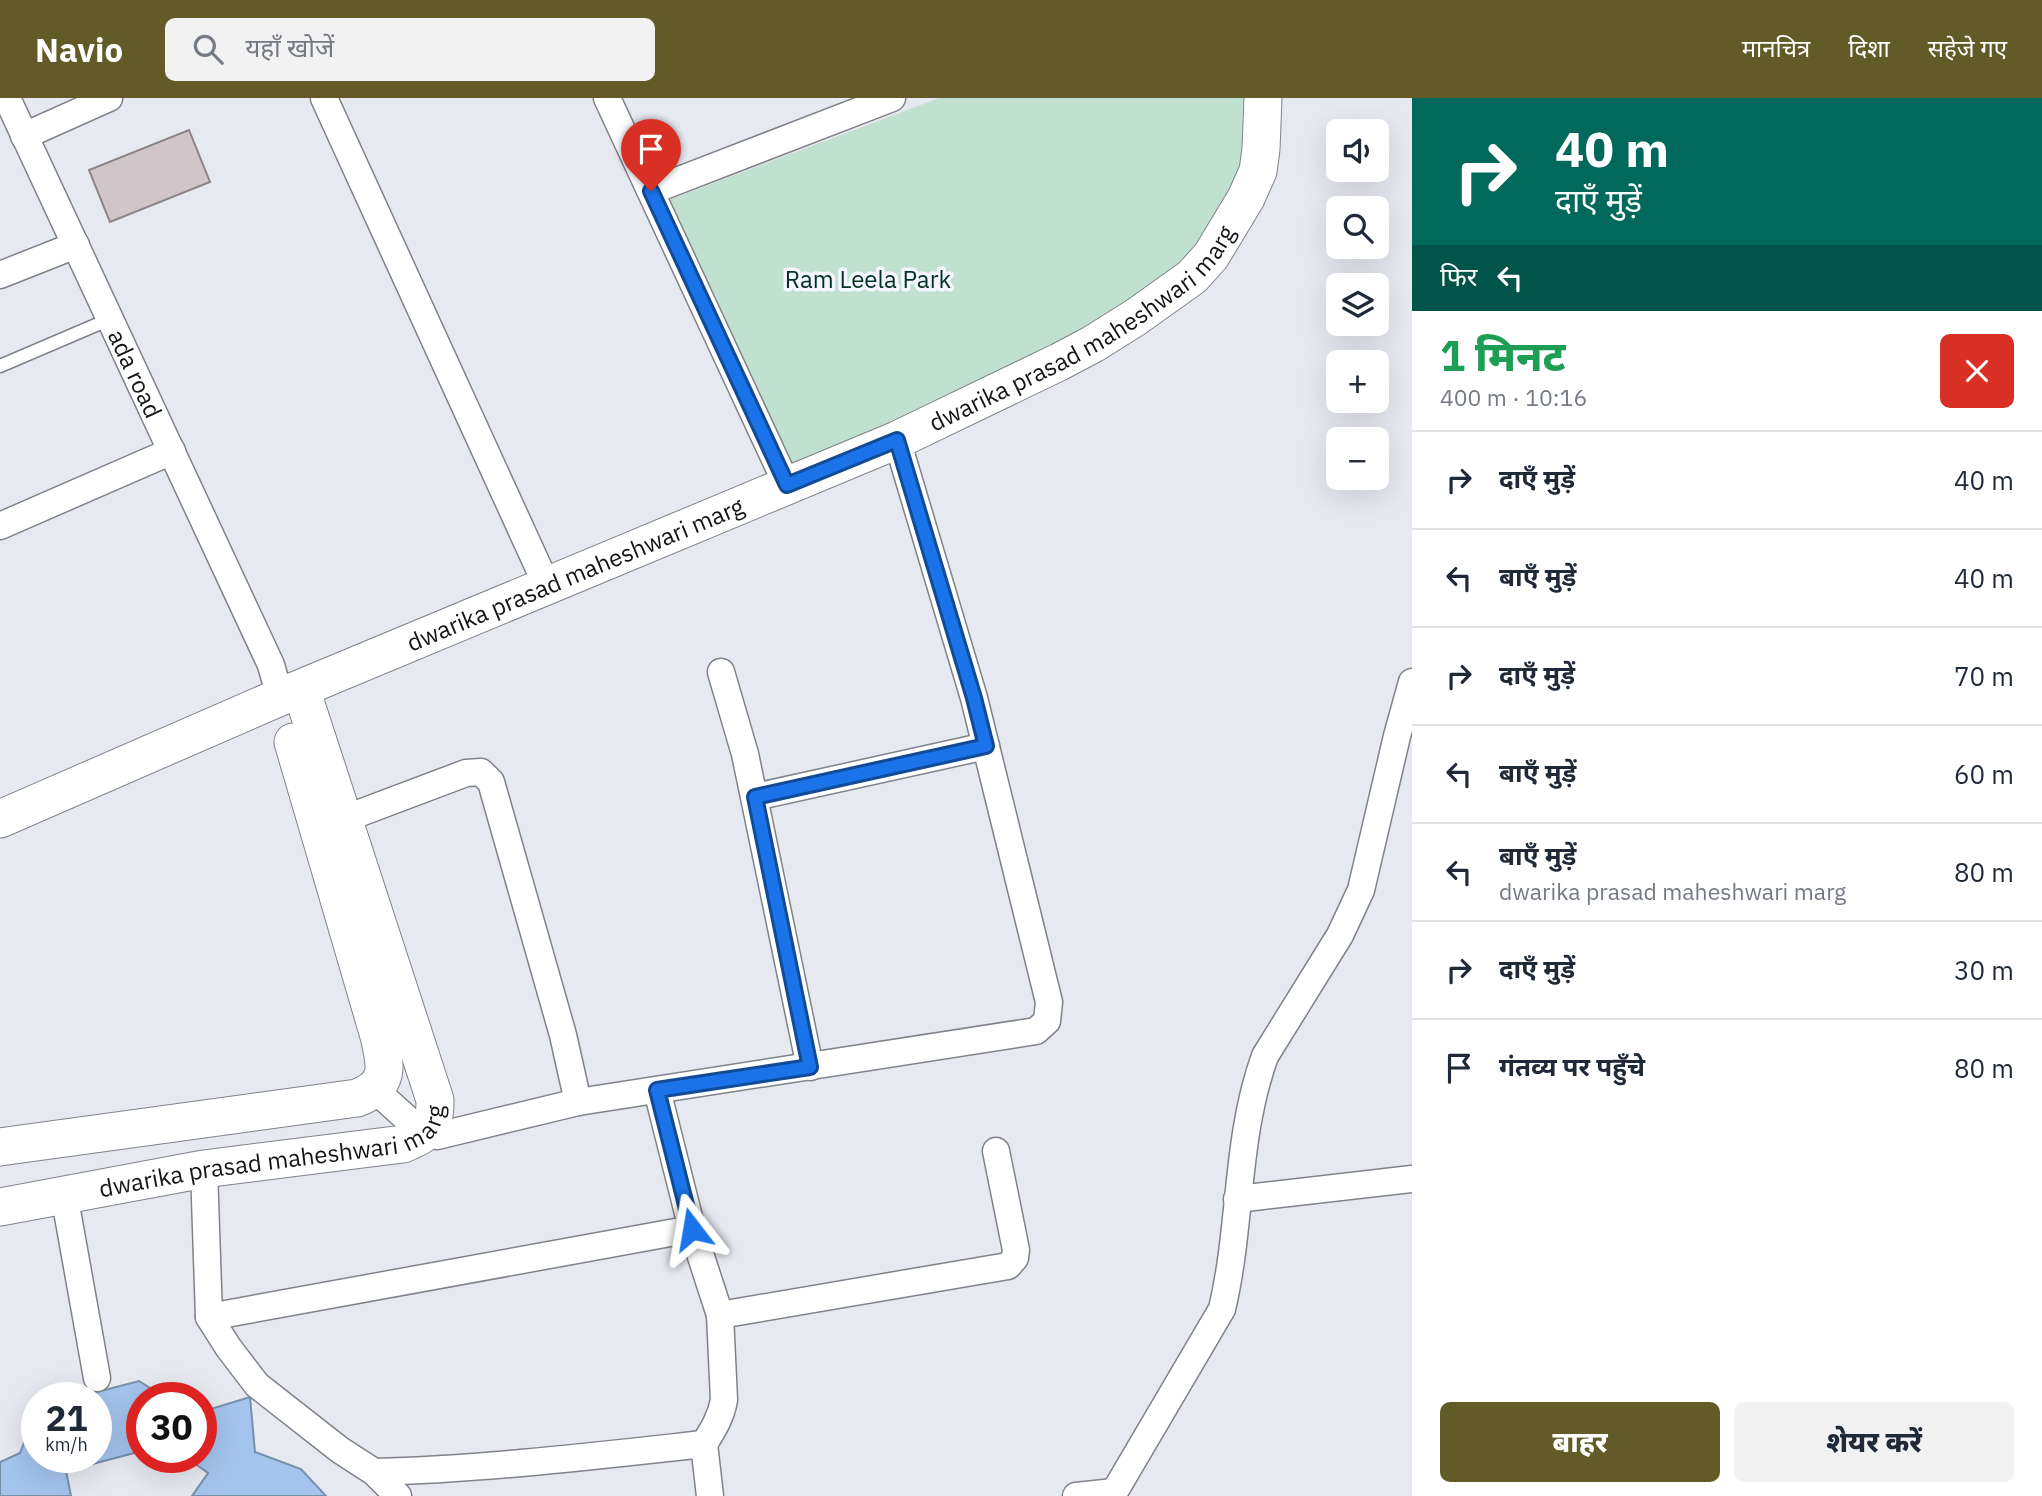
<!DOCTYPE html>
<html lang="hi">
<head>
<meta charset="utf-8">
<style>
	:root { --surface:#fff; --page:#f2f2f3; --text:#1f2937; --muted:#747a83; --line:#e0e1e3; --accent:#625b27 }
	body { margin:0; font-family:"IBM Plex Sans","Noto Sans Devanagari",sans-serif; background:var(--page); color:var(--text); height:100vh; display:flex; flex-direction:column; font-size:26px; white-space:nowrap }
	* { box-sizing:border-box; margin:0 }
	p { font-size:23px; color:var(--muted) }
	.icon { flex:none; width:38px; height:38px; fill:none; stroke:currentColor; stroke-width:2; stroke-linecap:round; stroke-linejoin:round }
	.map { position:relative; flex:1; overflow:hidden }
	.drawer { display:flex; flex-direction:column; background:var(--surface); width:630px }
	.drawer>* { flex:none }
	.hud { background:#00695c; color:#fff; overflow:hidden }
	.fabs { position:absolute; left:1326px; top:21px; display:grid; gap:14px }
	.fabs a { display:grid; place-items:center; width:63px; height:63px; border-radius:10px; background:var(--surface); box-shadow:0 7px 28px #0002; font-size:35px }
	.speed { position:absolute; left:21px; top:1284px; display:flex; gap:14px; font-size:35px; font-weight:700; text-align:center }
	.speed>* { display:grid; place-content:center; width:91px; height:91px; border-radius:50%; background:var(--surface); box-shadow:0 7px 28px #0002; line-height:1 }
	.speed small { font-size:18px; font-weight:400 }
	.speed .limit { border:10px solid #d22; background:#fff; color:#111 }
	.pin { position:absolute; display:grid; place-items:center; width:60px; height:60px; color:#fff; margin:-72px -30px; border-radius:50% 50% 50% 0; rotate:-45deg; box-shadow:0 0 7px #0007 }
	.pin .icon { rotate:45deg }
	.me { position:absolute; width:77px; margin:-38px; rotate:346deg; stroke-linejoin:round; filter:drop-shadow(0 0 5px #0008) }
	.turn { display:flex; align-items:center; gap:24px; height:147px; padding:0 28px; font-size:32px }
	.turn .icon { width:91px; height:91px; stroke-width:2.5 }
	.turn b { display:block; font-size:49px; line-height:60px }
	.then { display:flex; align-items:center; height:66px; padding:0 28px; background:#0003; gap:14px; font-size:26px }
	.round { display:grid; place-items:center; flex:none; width:74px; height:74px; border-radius:10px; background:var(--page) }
	.head { display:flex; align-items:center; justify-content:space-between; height:119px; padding:0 28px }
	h1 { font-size:42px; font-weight:800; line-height:52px; color:#1e9e55 }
	.cta { display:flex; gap:14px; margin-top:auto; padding:14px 28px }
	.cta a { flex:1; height:80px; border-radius:10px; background:var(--accent); color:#fff; font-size:28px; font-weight:800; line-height:80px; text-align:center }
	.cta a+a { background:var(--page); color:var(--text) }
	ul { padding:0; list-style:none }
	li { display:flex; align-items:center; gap:21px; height:98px; padding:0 28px; border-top:2px solid var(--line) }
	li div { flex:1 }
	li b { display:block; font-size:26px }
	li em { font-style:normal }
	header { display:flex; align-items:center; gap:42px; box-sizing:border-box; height:98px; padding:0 35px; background:var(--accent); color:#fff }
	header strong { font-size:33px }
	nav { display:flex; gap:38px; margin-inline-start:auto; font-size:24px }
	.search { width:490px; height:63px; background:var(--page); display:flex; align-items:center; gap:18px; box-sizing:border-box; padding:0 24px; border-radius:10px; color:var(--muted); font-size:26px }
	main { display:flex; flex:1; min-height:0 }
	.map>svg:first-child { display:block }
	.green { fill:#c0e1cf }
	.water { fill:#a4c4ed; stroke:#788fac; stroke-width:2 }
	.building { fill:#d0c6c9; stroke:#8c8385; stroke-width:2 }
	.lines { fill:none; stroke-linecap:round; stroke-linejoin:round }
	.lane-casing { stroke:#808289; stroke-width:15 }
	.street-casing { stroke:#808289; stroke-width:29 }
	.secondary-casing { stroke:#808289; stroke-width:39 }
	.lane { stroke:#fff; stroke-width:12 }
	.street { stroke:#fff; stroke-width:26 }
	.secondary { stroke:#fff; stroke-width:37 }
	.route-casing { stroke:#114b97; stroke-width:18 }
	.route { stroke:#1a73e8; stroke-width:12 }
	.labels { text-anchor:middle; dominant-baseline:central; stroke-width:7; stroke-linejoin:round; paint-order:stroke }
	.park-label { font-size:24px; fill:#033220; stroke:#f4f6ff }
	.street-label { font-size:24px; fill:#131416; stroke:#f4f6ff }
</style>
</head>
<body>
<header>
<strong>Navio</strong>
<div class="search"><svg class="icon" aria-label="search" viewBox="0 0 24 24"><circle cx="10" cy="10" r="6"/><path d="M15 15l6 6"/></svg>यहाँ खोजें</div>
<nav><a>मानचित्र</a><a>दिशा</a><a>सहेजे गए</a></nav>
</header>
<main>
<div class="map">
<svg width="1412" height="1398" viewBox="0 0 1412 1398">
	<rect width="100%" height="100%" fill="#e7e9f1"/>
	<path class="green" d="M939,0H1251L1249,77L1192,177L1060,259L790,370L669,102Z"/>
	<path class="water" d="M139,1283L166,1300H142V1353L66,1373L71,1398H0V1364L20,1355L37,1312V1360H96V1300H74Z
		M250,1299L255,1354L301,1371L326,1398H192L208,1375L187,1360H201V1314Z"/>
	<path class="building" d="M189,32L210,84L110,124L89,72Z"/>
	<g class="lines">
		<g class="lane-casing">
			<path id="lane" d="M0,268L110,221"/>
		</g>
		<g class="street-casing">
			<g id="street">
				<path id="s1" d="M7,0L271,567L280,599"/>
				<path d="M324,0L547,488"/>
				<path d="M607,0L787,387"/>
				<path d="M24,38L109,0"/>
				<path d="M651,93L892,0"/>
				<path d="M0,177L76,147"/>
				<path d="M0,428L172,353"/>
				<path d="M721,574L745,656L810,969"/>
				<path d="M755,699L986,648"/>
				<path d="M344,721L466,675L481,674L491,684L563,937L578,1004"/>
				<path d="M374,991L424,1036L437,1038L578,1004L1036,933L1047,923L1049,904L974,600L897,342"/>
				<path d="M204,1071L209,1219L692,1131L657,992"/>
				<path d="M64,1096L97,1280"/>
				<path d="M1237,1101L1412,1081"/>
				<path d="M692,1131L720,1217L724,1302C721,1319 713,1332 704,1346"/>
				<path d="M720,1217L1008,1168L1015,1160L1016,1152L996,1053"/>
				<path d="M209,1219L228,1249L257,1287L340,1352L374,1374L398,1398"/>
				<path d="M374,1374C484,1371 594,1358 704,1346L710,1398"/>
				<path d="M1076,1398L1114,1394"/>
				<path d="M1112,1398L1222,1211C1242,1127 1235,1041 1265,958L1340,837L1361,792L1397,638L1412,584"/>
			</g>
		</g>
		<g class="secondary-casing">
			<g id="secondary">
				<path id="s2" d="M0,721L280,599L897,342L1059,264L1093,246L1136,219L1192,179L1211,158L1246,100L1258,73L1261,51L1263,0"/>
				<path d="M0,1049L357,1000C391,987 386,968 379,938L293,644"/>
				<path id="s3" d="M0,1109L204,1071L403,1046C428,1035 435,1031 435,1002L301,591"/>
			</g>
		</g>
		<use href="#lane" class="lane"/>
		<use href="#street" class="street"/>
		<use href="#secondary" class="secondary"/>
	</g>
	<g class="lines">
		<g class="route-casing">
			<path id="route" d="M651,93L787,387L897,342L974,600L986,648L755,699L810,969L657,992L692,1131"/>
		</g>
		<use href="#route" class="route"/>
	</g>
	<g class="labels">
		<g class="park-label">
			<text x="868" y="181">Ram Leela Park</text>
		</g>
		<g class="street-label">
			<text stroke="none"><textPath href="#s2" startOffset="1192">dwarika prasad maheshwari marg</textPath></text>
			<text stroke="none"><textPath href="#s1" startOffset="304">ada road</textPath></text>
			<text stroke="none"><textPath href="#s2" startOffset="625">dwarika prasad maheshwari marg</textPath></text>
			<text stroke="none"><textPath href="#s3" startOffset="282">dwarika prasad maheshwari marg</textPath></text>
		</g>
	</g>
</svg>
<div class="fabs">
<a><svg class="icon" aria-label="sound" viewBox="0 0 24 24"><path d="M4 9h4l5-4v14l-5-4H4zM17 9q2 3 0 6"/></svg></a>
<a><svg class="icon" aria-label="search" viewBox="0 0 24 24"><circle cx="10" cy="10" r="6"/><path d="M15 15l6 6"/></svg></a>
<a><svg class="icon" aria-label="layers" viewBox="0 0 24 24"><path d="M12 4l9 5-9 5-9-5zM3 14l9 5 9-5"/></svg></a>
<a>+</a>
<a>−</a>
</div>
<div class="speed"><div>21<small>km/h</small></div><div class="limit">30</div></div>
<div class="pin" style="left:651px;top:93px;background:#d93025"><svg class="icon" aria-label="arrive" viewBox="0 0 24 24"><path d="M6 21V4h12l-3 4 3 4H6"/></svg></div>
<svg class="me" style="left:692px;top:1131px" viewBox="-20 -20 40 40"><path d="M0-17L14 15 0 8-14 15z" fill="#1a73e8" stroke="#fff" stroke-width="4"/></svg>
</div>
<section class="drawer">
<div class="hud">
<div class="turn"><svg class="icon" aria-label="right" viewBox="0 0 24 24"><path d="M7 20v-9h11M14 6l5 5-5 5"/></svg><div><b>40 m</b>दाएँ मुड़ें</div></div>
<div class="then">फिर<svg class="icon" aria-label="left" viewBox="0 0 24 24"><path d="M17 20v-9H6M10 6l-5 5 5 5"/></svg></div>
</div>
<div class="head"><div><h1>1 मिनट</h1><p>400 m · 10:16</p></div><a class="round" style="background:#d93025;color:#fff"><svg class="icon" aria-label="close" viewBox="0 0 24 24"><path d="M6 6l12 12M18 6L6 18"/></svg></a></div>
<ul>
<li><svg class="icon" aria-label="right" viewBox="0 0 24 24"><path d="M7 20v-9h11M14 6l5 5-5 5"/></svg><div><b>दाएँ मुड़ें</b></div><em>40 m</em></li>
<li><svg class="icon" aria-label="left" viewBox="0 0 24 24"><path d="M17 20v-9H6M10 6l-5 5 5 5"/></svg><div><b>बाएँ मुड़ें</b></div><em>40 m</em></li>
<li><svg class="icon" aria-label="right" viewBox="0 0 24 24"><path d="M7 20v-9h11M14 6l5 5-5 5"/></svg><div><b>दाएँ मुड़ें</b></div><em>70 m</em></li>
<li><svg class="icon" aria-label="left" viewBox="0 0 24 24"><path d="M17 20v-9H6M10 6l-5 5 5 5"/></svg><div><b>बाएँ मुड़ें</b></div><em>60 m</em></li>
<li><svg class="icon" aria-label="left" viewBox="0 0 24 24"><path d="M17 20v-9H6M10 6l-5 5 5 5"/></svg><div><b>बाएँ मुड़ें</b><p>dwarika prasad maheshwari marg</p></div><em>80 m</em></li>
<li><svg class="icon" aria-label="right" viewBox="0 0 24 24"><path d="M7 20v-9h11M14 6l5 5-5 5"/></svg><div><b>दाएँ मुड़ें</b></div><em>30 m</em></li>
<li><svg class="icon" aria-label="arrive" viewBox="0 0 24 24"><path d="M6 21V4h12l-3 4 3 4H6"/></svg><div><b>गंतव्य पर पहुँचे</b></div><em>80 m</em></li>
</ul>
<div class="cta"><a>बाहर</a><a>शेयर करें</a></div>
</section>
</main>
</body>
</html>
